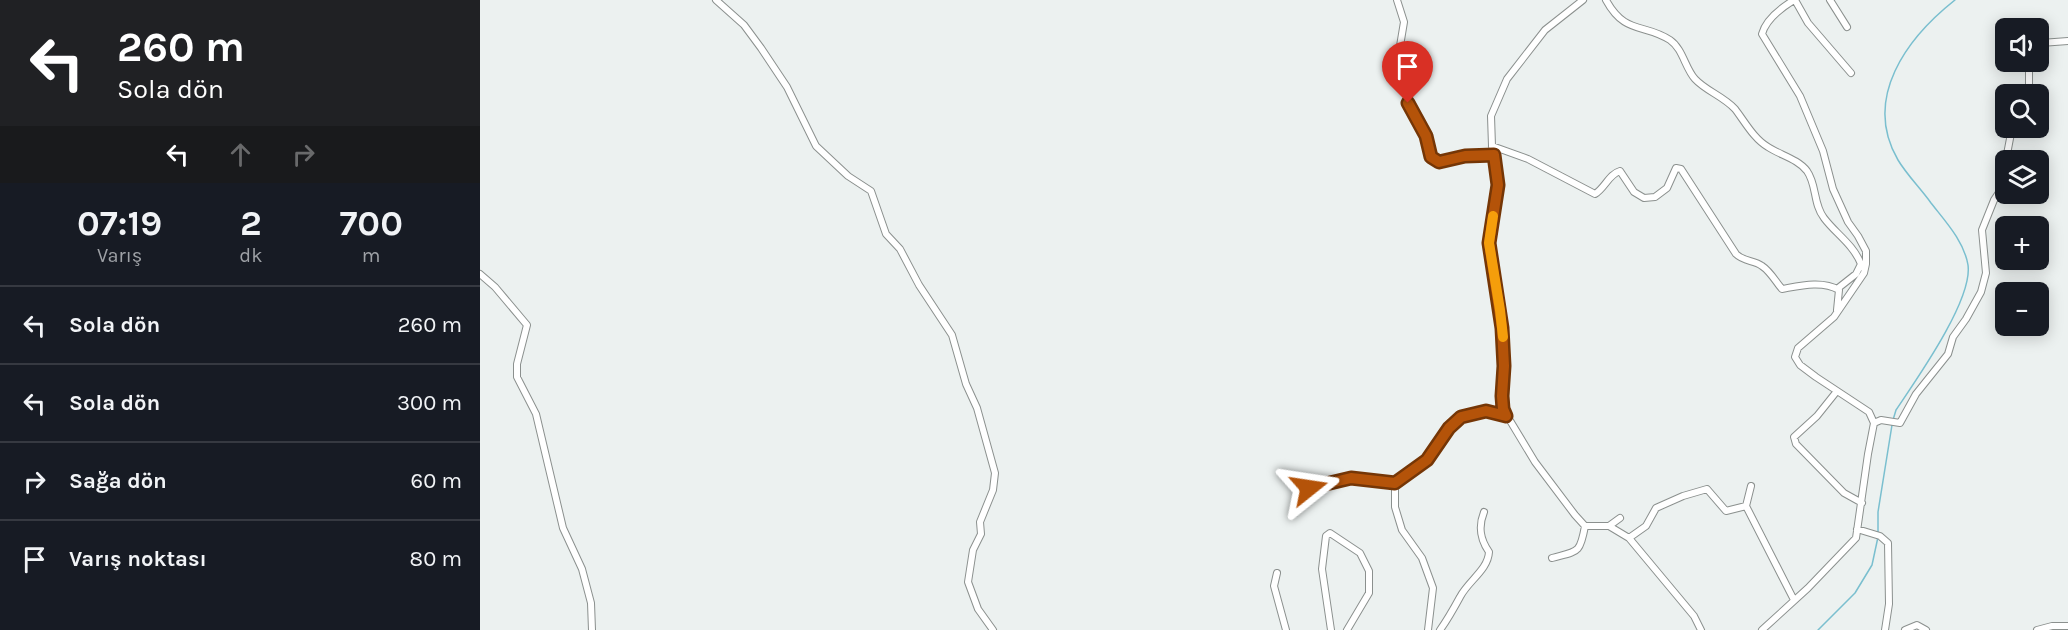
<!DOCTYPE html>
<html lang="tr">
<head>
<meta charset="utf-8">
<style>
	:root { --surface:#171b24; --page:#20242c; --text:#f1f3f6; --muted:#9ea1a6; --line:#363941 }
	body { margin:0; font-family:Karla,sans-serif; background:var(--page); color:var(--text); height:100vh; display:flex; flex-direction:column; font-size:22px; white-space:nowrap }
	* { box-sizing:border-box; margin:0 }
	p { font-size:20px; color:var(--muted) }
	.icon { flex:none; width:33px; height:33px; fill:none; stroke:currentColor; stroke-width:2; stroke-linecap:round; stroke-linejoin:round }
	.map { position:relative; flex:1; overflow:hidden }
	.panel { display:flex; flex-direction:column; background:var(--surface); width:480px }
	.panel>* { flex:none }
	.top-card { background:#202124; color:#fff; overflow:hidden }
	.buttons { position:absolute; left:1515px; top:18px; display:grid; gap:12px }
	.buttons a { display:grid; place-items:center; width:54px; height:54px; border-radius:9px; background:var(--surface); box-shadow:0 3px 15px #0003; font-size:30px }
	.pin { position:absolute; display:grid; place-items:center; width:51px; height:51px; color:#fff; margin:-62px -26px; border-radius:50% 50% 50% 0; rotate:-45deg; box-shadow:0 0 6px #0007 }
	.pin .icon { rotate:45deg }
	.me { position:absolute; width:66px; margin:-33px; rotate:75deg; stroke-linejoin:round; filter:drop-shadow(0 0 4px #0008) }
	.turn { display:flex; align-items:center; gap:21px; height:126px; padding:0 18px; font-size:27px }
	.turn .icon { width:78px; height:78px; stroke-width:2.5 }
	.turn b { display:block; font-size:42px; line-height:51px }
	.lanes { display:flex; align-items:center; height:57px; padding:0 18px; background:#0003; justify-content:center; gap:30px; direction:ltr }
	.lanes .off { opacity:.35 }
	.eta { display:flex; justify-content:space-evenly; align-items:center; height:102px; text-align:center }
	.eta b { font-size:36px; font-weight:700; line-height:42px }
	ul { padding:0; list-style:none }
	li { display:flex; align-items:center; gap:18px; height:78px; padding:0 18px; border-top:2px solid var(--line) }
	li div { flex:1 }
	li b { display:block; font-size:22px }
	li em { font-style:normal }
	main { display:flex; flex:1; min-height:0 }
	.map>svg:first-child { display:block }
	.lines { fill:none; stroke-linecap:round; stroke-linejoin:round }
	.stream { stroke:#7abfcf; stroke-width:1.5 }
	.minor-casing { stroke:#8b908e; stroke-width:8 }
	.minor { stroke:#fff; stroke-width:6 }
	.route-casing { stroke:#753606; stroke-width:15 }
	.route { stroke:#b45309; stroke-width:10 }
	.slow { stroke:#f59e0b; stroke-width:10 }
</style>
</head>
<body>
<main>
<section class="panel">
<div class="top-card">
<div class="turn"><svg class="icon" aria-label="left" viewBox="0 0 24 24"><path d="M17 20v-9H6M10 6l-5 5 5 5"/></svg><div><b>260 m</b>Sola dön</div></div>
<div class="lanes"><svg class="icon" aria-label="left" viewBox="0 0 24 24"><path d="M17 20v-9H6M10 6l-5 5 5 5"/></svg><svg class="icon off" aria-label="ahead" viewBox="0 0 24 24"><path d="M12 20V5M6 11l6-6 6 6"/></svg><svg class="icon off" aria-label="right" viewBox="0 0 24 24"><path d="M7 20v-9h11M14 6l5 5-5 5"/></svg></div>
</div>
<div class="eta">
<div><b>07:19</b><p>Varış</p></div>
<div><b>2</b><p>dk</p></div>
<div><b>700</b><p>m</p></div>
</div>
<ul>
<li><svg class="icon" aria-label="left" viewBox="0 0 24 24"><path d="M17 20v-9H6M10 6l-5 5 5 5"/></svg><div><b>Sola dön</b></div><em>260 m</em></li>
<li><svg class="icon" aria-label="left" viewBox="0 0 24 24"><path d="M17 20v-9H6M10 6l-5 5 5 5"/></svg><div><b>Sola dön</b></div><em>300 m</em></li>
<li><svg class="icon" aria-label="right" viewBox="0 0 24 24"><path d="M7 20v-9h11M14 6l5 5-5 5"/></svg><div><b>Sağa dön</b></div><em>60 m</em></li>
<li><svg class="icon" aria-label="arrive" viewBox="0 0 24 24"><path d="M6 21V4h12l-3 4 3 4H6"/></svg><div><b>Varış noktası</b></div><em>80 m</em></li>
</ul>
</section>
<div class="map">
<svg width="1588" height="630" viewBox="0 0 1588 630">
	<rect width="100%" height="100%" fill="#ecf1f0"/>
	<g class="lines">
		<path class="stream" d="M1413,420L1416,410C1436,380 1493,300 1488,265C1484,241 1465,221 1451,203C1441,189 1427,175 1418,160C1382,98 1427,38 1475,0
			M1398,533V512L1412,425
			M1338,630L1375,593L1392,565L1398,537"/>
		<g class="minor-casing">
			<path id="minor" d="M236,0L264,25L281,48L307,87L336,146L368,176L391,191L406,234L420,249L439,285L472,335L486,384L497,408L515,473L513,490L500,522L501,534L493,550L488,582L498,609L513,630
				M917,0L924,22L918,58L928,103L946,136L951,157L959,162L985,156L1014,155
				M1103,0L1065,30L1027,79L1011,116L1012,146L1018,185L1009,235L1022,328L1023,409L1055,462L1095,515L1105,526H1129L1149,538L1214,616L1221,630
				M1126,0C1145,35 1164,23 1190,40C1203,49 1205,68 1215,79C1226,91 1243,96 1255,109C1265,122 1274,139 1288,147C1300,155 1318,159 1327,171C1337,185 1333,204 1344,218C1356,234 1373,244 1381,264L1376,274L1357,289
				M1315,0L1328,23L1371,73
				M1350,0L1367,27
				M1558,45L1561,43L1588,41
				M1545,94L1549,85V62
				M1012,146L1048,159L1115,194C1125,188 1129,174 1140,171L1154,192L1164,198L1175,197L1187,188L1196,168L1201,169L1256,254C1264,262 1274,260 1282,266C1290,271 1296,282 1302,289C1319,286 1342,280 1359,290L1357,310
				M0,274L15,287L47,325L37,364V377L56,414L83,528L102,569L111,603L112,630
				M1357,391L1337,416L1314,437L1316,444L1364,493L1382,503
				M1394,423L1401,420L1420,423L1436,394L1468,354L1473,337L1486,319L1501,292L1506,273L1502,230L1514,200L1520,191L1532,128
				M915,483V507L922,530L942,558L953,588L948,630
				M829,488L871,479L915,483C925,475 941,468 949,458C974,425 977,403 1026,416
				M1266,506L1271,486
				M1129,526L1140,518
				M1377,529L1400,536L1408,543L1409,604L1405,630
				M1149,538L1166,526L1176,508L1203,496L1227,489L1246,511L1266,506L1314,600
				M1072,558C1098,551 1100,554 1105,526
				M797,573L794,586L806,630
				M851,630L842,569L846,536L850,533L880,553L889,571V593L867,630
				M960,630C968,619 974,608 980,597C988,581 1008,570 1009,552C1000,539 998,527 1004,512
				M1282,630L1328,588L1376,538L1388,454L1394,423L1389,412L1336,377L1320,365L1315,357L1318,348L1354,317L1384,273L1386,264V251L1378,236L1368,222L1353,189L1343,151L1320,96L1282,34C1286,19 1301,8 1314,0
				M1425,630L1437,625L1446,630
				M1557,630L1572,626H1588"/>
		</g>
		<use href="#minor" class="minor"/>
	</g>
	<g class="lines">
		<g class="route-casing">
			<path id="route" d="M829,488L871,478L915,483L947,460L969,428L981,417L1006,411L1026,416L1023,409L1022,396L1024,366L1022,328L1009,243L1018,185L1014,155L985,156L959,162L951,157L946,136L928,103"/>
		</g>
		<use href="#route" class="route"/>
		<path class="slow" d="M1013,216L1009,243L1020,310L1023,337"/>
	</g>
</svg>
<div class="buttons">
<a><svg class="icon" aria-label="sound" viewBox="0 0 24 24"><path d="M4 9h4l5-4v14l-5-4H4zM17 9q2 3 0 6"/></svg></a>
<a><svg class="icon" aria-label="search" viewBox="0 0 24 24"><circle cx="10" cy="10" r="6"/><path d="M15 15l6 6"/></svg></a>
<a><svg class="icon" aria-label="layers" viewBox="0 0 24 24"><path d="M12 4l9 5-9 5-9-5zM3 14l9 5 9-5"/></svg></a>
<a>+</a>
<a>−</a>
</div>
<div class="pin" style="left:928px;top:103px;background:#d93025"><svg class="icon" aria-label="arrive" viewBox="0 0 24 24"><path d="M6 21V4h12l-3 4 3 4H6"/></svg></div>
<svg class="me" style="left:829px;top:488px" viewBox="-20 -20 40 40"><path d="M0-17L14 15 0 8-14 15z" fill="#b45309" stroke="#fff" stroke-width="4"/></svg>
</div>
</main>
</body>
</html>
